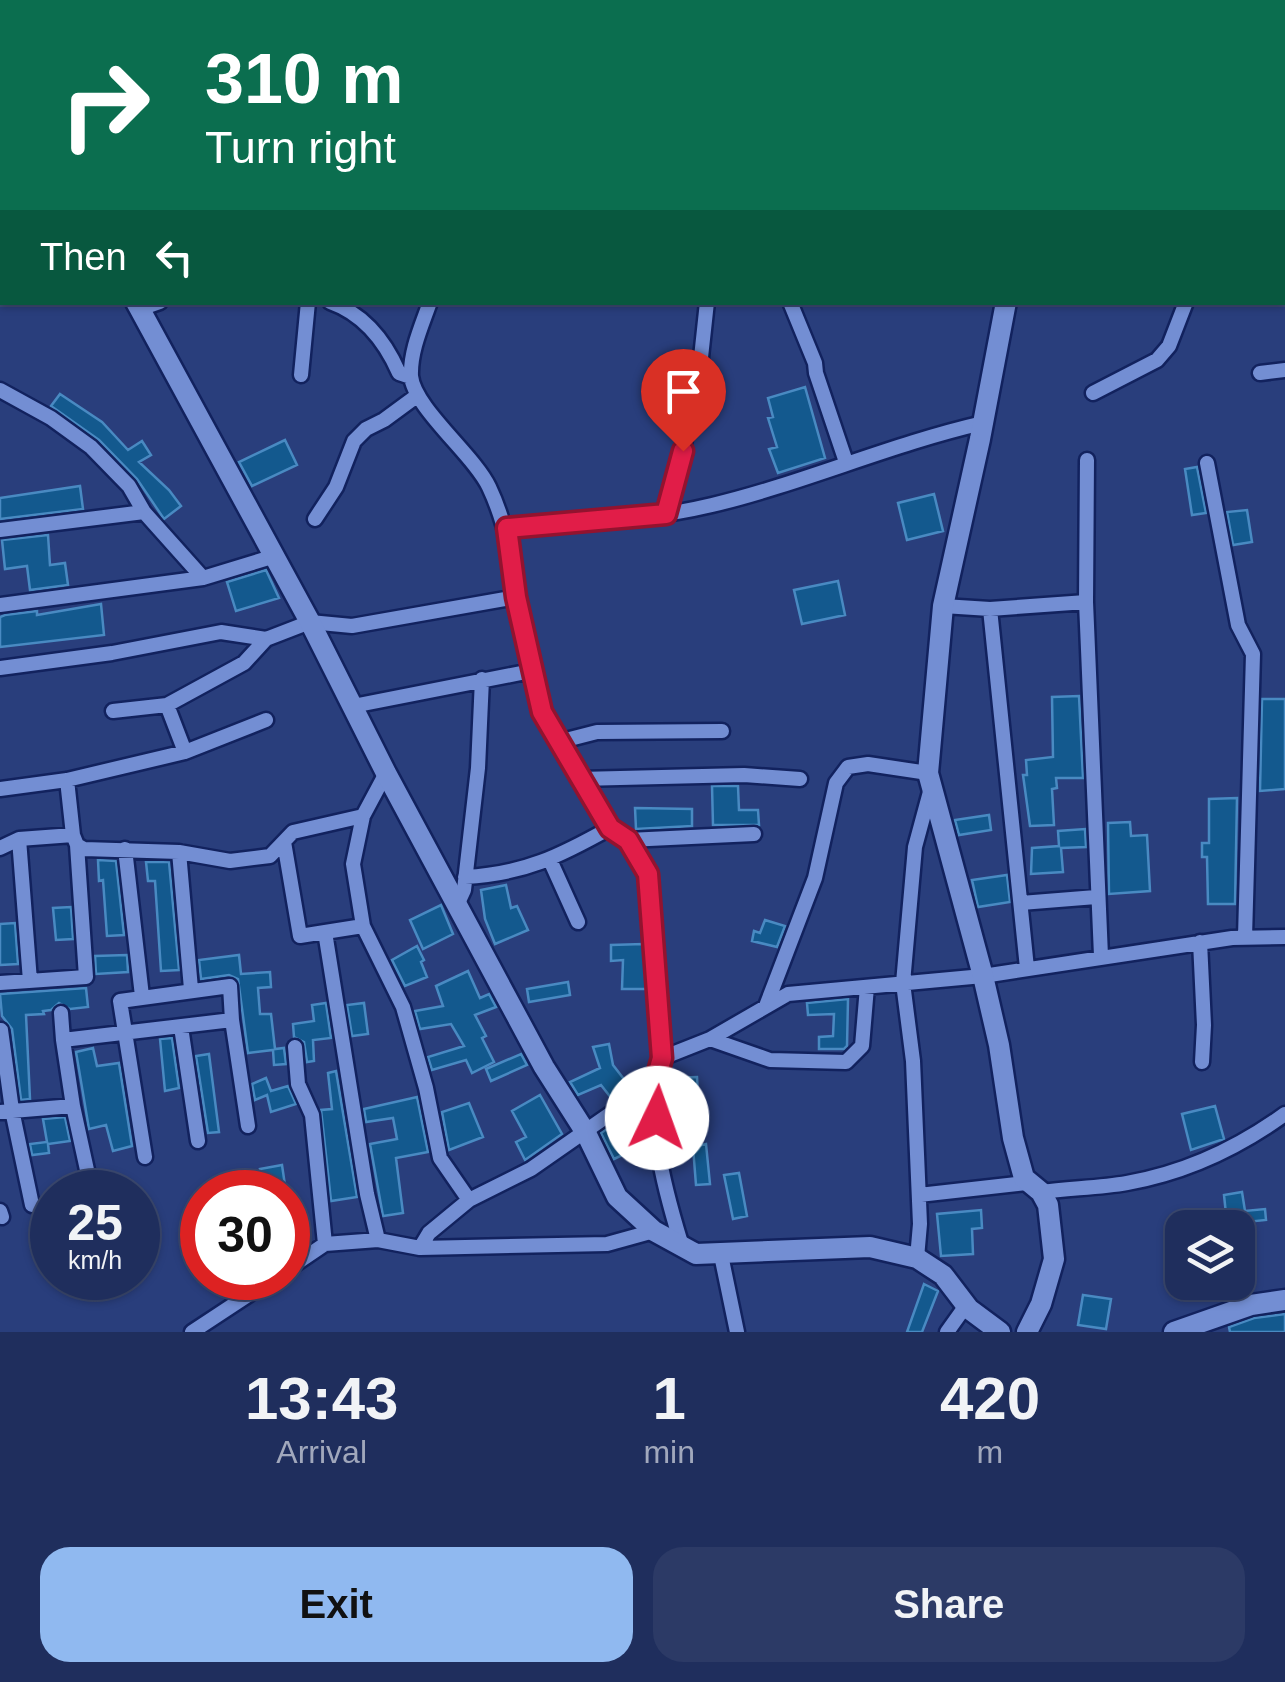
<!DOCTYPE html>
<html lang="en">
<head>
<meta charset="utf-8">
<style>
	:root { --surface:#1f2e5d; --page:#2c3a66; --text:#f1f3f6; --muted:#a1a8bc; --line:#3c4a72; --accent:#90b9f0 }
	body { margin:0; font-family:Helvetica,sans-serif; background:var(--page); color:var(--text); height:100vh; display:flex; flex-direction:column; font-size:38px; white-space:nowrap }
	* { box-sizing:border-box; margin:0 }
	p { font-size:32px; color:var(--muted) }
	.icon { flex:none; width:55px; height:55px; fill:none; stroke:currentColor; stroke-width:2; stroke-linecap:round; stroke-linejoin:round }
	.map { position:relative; height:1332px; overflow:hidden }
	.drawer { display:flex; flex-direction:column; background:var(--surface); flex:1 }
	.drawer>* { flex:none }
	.banner { position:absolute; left:0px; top:0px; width:1285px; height:305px; box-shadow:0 2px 8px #0004,0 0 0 2px var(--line); background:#0b6e4f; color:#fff; overflow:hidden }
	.controls { position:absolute; left:1165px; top:1210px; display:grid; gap:20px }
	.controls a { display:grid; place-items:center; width:90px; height:90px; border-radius:20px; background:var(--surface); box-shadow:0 2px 8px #0004,0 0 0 2px var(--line); font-size:50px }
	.speed { position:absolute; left:30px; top:1170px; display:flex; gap:20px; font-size:50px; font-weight:700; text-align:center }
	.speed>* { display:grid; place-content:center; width:130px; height:130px; border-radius:50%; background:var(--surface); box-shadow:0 2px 8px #0004,0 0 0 2px var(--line); line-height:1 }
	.speed small { font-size:25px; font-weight:400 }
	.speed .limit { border:15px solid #d22; background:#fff; color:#111 }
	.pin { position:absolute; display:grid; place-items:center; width:85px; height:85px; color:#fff; margin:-102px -42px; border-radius:50% 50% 50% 0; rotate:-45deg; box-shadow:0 0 10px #0007 }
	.pin .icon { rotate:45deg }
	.me { position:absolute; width:110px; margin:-55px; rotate:3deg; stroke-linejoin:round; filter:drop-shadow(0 0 8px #0008) }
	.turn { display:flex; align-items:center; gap:35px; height:210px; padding:0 40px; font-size:45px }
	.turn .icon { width:130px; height:130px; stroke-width:2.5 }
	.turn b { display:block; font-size:70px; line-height:85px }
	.then { display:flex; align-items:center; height:95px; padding:0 40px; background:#0003; gap:20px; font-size:38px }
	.eta { display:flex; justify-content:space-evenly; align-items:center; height:170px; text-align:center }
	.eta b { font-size:60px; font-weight:800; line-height:70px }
	.cta { display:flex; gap:20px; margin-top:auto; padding:20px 40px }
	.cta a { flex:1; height:115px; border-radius:30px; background:var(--accent); color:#111; font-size:40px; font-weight:800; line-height:115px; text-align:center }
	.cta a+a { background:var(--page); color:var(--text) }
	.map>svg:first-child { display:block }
	.building { fill:#13598e; stroke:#498ac2; stroke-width:2.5 }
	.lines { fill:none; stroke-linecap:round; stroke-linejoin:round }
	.minor-casing { stroke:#12225e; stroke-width:19 }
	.secondary-casing { stroke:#12225e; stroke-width:25 }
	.minor { stroke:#738ed3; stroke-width:14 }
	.secondary { stroke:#738ed3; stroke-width:20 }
	.route-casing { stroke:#92132f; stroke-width:25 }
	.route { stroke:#e11d48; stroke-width:18 }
</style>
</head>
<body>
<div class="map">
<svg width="1285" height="1332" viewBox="0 0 1285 1332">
	<rect width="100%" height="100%" fill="#293e7c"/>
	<path class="building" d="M680,352L691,354L676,431L665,429Z
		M805,387L825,458L778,473L769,449L777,447L768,418L773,417L768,398Z
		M60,394L102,422L128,450L142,441L151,455L139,462L169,490L181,506L164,519L137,479L99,440L51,406Z
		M285,440L297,465L252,486L239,462Z
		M1197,467L1206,513L1192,515L1185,469Z
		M80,486L83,509L0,519V498Z
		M934,494L943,531L907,540L898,503Z
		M1247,510L1252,542L1233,545L1227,512Z
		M48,535L50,565L65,563L68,585L30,590L27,566L5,569L2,540Z
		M266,570L279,598L236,611L227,582Z
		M838,581L845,615L802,624L794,590Z
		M101,604L104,635L0,647V617L5,615L37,611V615Z
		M1079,696L1083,778H1056L1057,788L1052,789L1054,825L1030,826L1023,775H1027L1026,760L1053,757L1052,697Z
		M1262,699H1285V789L1260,791Z
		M712,786H738L739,810H758L759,825H713Z
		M1237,798L1235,904H1208L1207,857H1202V843H1209V799Z
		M635,808L692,809V826L636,829Z
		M989,815L991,830L959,835L955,820Z
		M1130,822L1131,836L1147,835L1150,891L1109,894L1108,823Z
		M1085,829L1086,847L1061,848L1063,872L1031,874L1032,848L1059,846L1058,831Z
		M98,860L116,861L124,935L107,936L103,880L99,881Z
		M146,862H169L179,970L161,971L155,881H148Z
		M1007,875L1010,902L978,907L972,880Z
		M506,885L511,908L517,906L528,930L495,944L485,919L481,890Z
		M441,905L453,934L423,949L410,920Z
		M71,907L73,939L56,940L53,908Z
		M765,920L785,926L777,947L752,941L754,931L760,933Z
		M15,923L18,964L0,965V924Z
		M643,944L646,989H622L623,960L611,961V945Z
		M417,946L424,960L421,962L427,977L405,986L392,960Z
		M127,955L128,972L96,974L95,956Z
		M239,955L241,974L270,972L271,987L258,988L260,1014H271L275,1049L284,1048L286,1064L274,1065L273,1050L248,1053L238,979L229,975L201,979L199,960Z
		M468,971L480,998L489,994L496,1007L475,1015L486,1036L482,1038L494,1062L472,1073L466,1060L432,1070L428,1057L464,1046L451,1024L420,1029L415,1011L443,1006L436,986Z
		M568,982L570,995L529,1002L527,989Z
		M86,988L88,1007L70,1009L59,1003L51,1010L43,1011L44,1014L26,1015L30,1099L21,1100L12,1029L2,1016L0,994Z
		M848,999L847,1046L844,1049H819V1037L833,1036L834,1014L808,1015L807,1003Z
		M326,1003L331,1038L313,1040L314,1061L307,1062L304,1042L294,1037L293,1024L314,1021L312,1005Z
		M364,1003L368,1034L352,1036L347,1005Z
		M172,1038L179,1088L165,1091L160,1039Z
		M609,1044L613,1065L630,1087L612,1099L601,1085L578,1095L570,1082L600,1068L593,1047Z
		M93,1048L97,1066L119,1063L132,1146L113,1151L106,1125L89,1129L76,1052Z
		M209,1054L219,1132L208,1133L196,1056Z
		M521,1054L527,1065L491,1081L486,1069Z
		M336,1071L357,1197L331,1201L321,1110L332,1109L328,1073Z
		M697,1077L698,1096L667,1097L669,1078Z
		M266,1078L271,1091L288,1086L296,1104L271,1112L267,1095L255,1100L252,1084Z
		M540,1095L562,1134L525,1160L516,1142L526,1137L512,1111Z
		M417,1097L428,1152L396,1158L403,1213L383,1216L370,1144L397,1139L393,1118L366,1122L364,1109Z
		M469,1103L483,1137L449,1150L442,1112Z
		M1215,1106L1224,1139L1191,1150L1182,1114Z
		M65,1117L70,1141L48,1144L49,1153L32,1155L30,1144L47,1142L43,1119Z
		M617,1122L631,1151L614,1159L601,1133Z
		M706,1144L710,1184L696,1185L693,1147Z
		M282,1165L286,1192H265L260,1169Z
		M739,1173L747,1216L733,1219L724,1175Z
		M1242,1192L1245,1211L1265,1209L1266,1220L1227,1224L1224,1195Z
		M981,1210L982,1228L972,1229L973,1254L941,1256L937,1214Z
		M1182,1250V1284L1171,1286L1165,1253Z
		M924,1284L938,1291L922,1332H907Z
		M1083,1295L1111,1299L1106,1329L1078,1325Z
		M1285,1314V1332H1230L1229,1327L1254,1318Z"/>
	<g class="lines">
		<g class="minor-casing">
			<path id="minor" d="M221,0V2
				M447,0V2
				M643,0L644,2
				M1116,0V2
				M1208,0V2
				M1257,0L1258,2
				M278,2V0
				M366,2L372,0
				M595,2L596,0
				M748,2L749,0
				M970,2L976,0
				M0,23H2
				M0,91L2,90
				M0,156L2,155
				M0,216L2,215
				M1283,238L1285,247
				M0,272H2
				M330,302C364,314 385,341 399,373L411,377
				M430,302C422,325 410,351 411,376C414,408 474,455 489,487C517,546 516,610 531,672C545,729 578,779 610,828L628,840L648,873L662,1058C645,1119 663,1184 681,1243
				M790,302L815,363L816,373L846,462
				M140,309L160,302
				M1260,373L1285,370
				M301,375L308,302
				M0,390L51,418L91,447L129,486L144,512L203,578
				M1093,393L1157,360L1169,346L1186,302
				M1207,463L1238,625L1253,654L1245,937
				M667,514L698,385L707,302
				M315,519L336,487L354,441L366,429L384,420L418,395
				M507,529C576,524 645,521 712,505C804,483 891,444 983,423
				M0,530L144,512
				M1086,602L1101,956
				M0,605L203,578L275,556
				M943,606L990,609L1086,602L1087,460
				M990,609L1027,968
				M0,668L112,653L221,632L266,639
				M353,706L531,671
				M113,711L167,705
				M558,742L597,732L722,731
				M185,752L266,720
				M579,779L744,775L800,779
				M67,780L73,835
				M0,789L67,780L185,752L167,705L244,663L266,639L310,622L352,626L516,597
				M363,816L353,864L363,926L403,1007L426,1088L440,1158L469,1200L531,1169L643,1091L654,1086
				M19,839L30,981
				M628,840L754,834
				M284,842L300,936L325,932
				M0,848L19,839L73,835L77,845L84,849L179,852L230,861L270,856L293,832L363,816L386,773
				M125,849L142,996
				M179,852L191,989
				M550,860L578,922
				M465,877C524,874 560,856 610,828
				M458,903L464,890L478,768L482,679
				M1021,903L1096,897
				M363,926L325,932L367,1194L378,1240
				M1200,942L1204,1025L1202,1062
				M0,983L86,977L77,845
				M766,1006L815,878L836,783L848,767L868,764L928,773
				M61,1013L63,1040
				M181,1027L198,1141
				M1,1030L12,1110L32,1205
				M710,1039L770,1060L846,1062L862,1046L867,987
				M295,1047L298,1084L312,1115L325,1244
				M662,1058L710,1039L788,994L983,976L1232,938L1285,937
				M73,1106L89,1179
				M0,1112L73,1106L63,1040L232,1020
				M145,1157L120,1001L230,986L232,1020L248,1126
				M1041,1192C1069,1188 1099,1188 1127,1183C1184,1173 1238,1148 1285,1114
				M919,1195L1026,1183
				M0,1211L2,1217
				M420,1248L429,1233L469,1200
				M721,1255L737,1332
				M917,1258L920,1224L913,1061L903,983L915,847L931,788
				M288,1269L325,1244L378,1240L420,1248L607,1244L654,1231
				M192,1332L274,1278
				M947,1332L967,1304"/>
		</g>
		<g class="secondary-casing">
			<path id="secondary" d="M989,0L990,2
				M0,43L2,47
				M136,302L310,622L386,773L544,1067L586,1133L617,1197L654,1231L696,1254L870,1247L917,1258L943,1275L969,1309L1000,1332
				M1006,302L980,439L943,606L928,773L983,976L999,1045L1013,1138L1024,1178L1041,1192L1048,1205L1054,1259L1041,1304L1027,1332
				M1174,1332L1251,1305L1285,1300"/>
		</g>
		<use href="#minor" class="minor"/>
		<use href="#secondary" class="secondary"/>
	</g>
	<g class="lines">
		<g class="route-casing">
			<path id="route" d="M657,1118L654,1086L662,1058L648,874L628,840L610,828L542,712L516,597L507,528L666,514L683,451"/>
		</g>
		<use href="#route" class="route"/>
	</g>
</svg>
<div class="controls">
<a><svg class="icon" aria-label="layers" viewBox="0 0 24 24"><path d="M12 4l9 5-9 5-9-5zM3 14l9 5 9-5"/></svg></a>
</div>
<div class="speed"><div>25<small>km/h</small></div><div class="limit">30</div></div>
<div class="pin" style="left:683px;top:451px;background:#d93025"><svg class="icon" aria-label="arrive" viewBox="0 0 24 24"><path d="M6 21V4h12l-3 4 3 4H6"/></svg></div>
<svg class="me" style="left:657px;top:1118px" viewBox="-20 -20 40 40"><circle r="19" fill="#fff"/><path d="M0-13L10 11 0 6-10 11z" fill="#e11d48"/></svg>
<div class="banner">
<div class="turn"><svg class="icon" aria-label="right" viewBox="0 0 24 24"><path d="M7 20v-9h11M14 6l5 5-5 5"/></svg><div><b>310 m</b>Turn right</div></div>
<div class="then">Then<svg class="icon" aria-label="left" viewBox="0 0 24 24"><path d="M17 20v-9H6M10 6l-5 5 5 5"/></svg></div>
</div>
</div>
<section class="drawer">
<div class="eta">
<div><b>13:43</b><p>Arrival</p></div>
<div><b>1</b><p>min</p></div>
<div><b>420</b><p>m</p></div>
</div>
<div class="cta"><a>Exit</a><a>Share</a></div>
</section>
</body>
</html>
